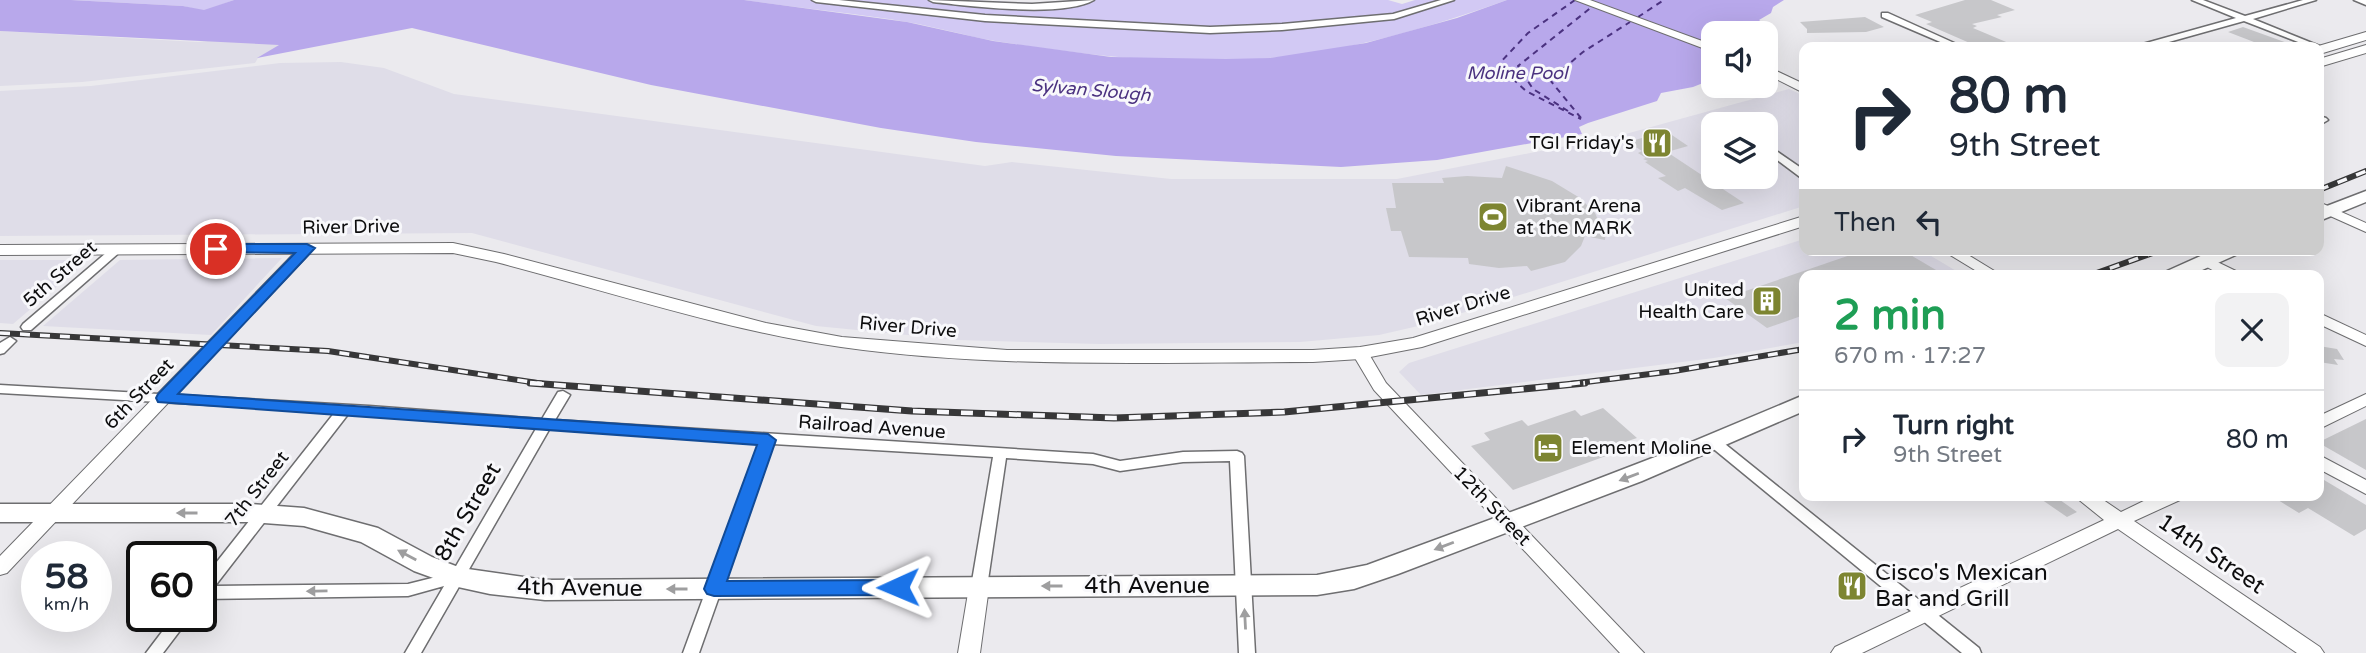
<!DOCTYPE html>
<html lang="en">
<head>
<meta charset="utf-8">
<style>
	:root { --surface:#fff; --page:#f2f2f3; --text:#1f2937; --muted:#747a83; --line:#e0e1e3 }
	body { margin:0; font-family:"Varela Round",sans-serif; background:var(--page); color:var(--text); height:100vh; display:flex; flex-direction:column; font-size:26px; white-space:nowrap }
	* { box-sizing:border-box; margin:0 }
	p { font-size:23px; color:var(--muted) }
	.icon { flex:none; width:38px; height:38px; fill:none; stroke:currentColor; stroke-width:2; stroke-linecap:round; stroke-linejoin:round }
	.map { position:relative; flex:1; overflow:hidden }
	.drawer { position:absolute; left:1799px; top:270px; width:525px; height:231px; display:flex; flex-direction:column; background:var(--surface); border-radius:14px; box-shadow:0 7px 28px #0002 }
	.drawer>* { flex:none }
	.hud { position:absolute; left:1799px; top:42px; width:525px; height:214px; border-radius:14px; box-shadow:0 7px 28px #0002; background:#fff; color:var(--text); overflow:hidden }
	.controls { position:absolute; left:1701px; top:21px; display:grid; gap:14px }
	.controls a { display:grid; place-items:center; width:77px; height:77px; border-radius:14px; background:var(--surface); box-shadow:0 7px 28px #0002; font-size:35px }
	.speed { position:absolute; left:21px; top:541px; display:flex; gap:14px; font-size:35px; font-weight:700; text-align:center }
	.speed>* { display:grid; place-content:center; width:91px; height:91px; border-radius:50%; background:var(--surface); box-shadow:0 7px 28px #0002; line-height:1 }
	.speed small { font-size:18px; font-weight:400 }
	.speed .limit { border:4px solid #111; border-radius:10px; background:#fff; color:#111 }
	.pin { position:absolute; display:grid; place-items:center; width:60px; height:60px; color:#fff; margin:-30px; border:4px solid #fff; border-radius:50%; box-shadow:0 2px 7px #0007 }
	.me { position:absolute; width:77px; margin:-38px; rotate:269deg; stroke-linejoin:round; filter:drop-shadow(0 0 5px #0008) }
	.turn { display:flex; align-items:center; gap:24px; height:147px; padding:0 35px; font-size:32px }
	.turn .icon { width:91px; height:91px; stroke-width:2.5 }
	.turn b { display:block; font-size:49px; line-height:60px }
	.then { display:flex; align-items:center; height:66px; padding:0 35px; background:#0003; gap:14px; font-size:26px }
	.round { display:grid; place-items:center; flex:none; width:74px; height:74px; border-radius:14px; background:var(--page) }
	.head { display:flex; align-items:center; justify-content:space-between; height:119px; padding:0 35px }
	h1 { font-size:42px; font-weight:700; line-height:52px; color:#1e9e55 }
	ul { padding:0; list-style:none }
	li { display:flex; align-items:center; gap:21px; height:98px; padding:0 35px; border-top:2px solid var(--line) }
	li div { flex:1 }
	li b { display:block; font-size:26px }
	li em { font-style:normal }
	.map>svg:first-child { display:block }
	.built { fill:#dfdde8; fill-rule:evenodd }
	.green { fill:#d2c9f4 }
	.water { fill:#b8a8eb }
	.lines { fill:none; stroke-linecap:round; stroke-linejoin:round }
	.ferry { stroke:#4b3280; stroke-width:2; stroke-dasharray:6 5; stroke-linecap:butt }
	.building { fill:#c7c7ca }
	.minor-casing { stroke:#6e6e70; stroke-width:3 }
	.tertiary-casing { stroke:#6e6e70; stroke-width:2 }
	.secondary-casing { stroke:#6e6e70; stroke-width:2 }
	.primary-casing { stroke:#6e6e70; stroke-width:3 }
	.minor { fill:#fff; fill-rule:evenodd }
	.tertiary { fill:#fff; fill-rule:evenodd }
	.secondary { fill:#fff; fill-rule:evenodd }
	.primary { fill:#fff; fill-rule:evenodd }
	.rail-far1-casing { stroke:#373738; stroke-width:6 }
	.rail-casing { stroke:#373738; stroke-width:7 }
	.rail-far1 { stroke:#f8f8fb; stroke-width:3.5; stroke-dasharray:10; stroke-linecap:butt }
	.rail { stroke:#f8f8fb; stroke-width:4.5; stroke-dasharray:12; stroke-linecap:butt }
	.oneway { fill:#9e9e9f }
	.route { fill:#1a73e8; stroke:#114b97; stroke-width:2 }
	.labels { text-anchor:middle; dominant-baseline:central; stroke-width:6; stroke-linejoin:round; paint-order:stroke }
	.far-water-label { font-size:18px; font-style:italic; fill:#4b3280; stroke:#f8f8fb }
	.poi-label { font-size:19px; fill:#0d0d0e; stroke:#f8f8fb; text-anchor:end }
	.street-label { font-size:19px; fill:#0d0d0e; stroke:#f8f8fb }
	.near-street-label { font-size:23px; fill:#0d0d0e; stroke:#f8f8fb }
	.near-poi-label { font-size:23px; fill:#0d0d0e; stroke:#f8f8fb; text-anchor:start }
</style>
</head>
<body>
<div class="map">
<svg width="2366" height="653" viewBox="0 0 2366 653">
	<rect width="100%" height="100%" fill="#ebeaee"/>
	<path class="built" d="M276,18L280,45L258,58L255,63L82,82L0,86V31L198,42L208,41Z
		M341,62L384,68L454,94L985,166L1012,162L1171,179H1397L1622,135L1789,89L1804,96V206L1427,324L1379,335L1300,342L1099,344L959,340L816,326L472,233L0,236V91L91,86L280,63ZM1713,124H1766V177H1713Z
		M1804,239V250H1921L1963,275H1804V342L1714,358L1421,395L1399,372L1409,363Z
		M282,258L211,335L43,326L120,260Z
		M0,260H88L13,324L0,323Z"/>
	<path class="green" d="M71,0H234L204,11L183,6Z
		M744,0H965L1075,5L1092,0H1388L1402,4L1415,0H1507C1431,27 1351,51 1270,58C1180,67 1085,55 995,41C966,36 937,27 907,22C853,13 798,8 744,0Z"/>
	<path class="water" d="M0,0H71L183,6L204,10L234,0H744L907,22L993,41L1111,57L1226,59L1270,58L1366,43L1457,18L1507,0H1784L1773,7L1771,13L1759,20L1767,26V33L1771,44L1766,48V33H1713V79L1693,87L1661,93L1657,101L1588,123L1579,127L1582,134L1437,160L1341,167L1116,156L976,142L881,128L651,85L412,28L257,58L279,45L0,31Z"/>
	<g class="lines">
		<path class="ferry" d="M1575,0L1528,33L1498,65L1526,91L1581,119
			M1638,17L1664,0
			M1568,111L1533,89L1518,66L1593,6
			M1581,118L1550,80L1583,52L1630,22"/>
	</g>
	<path class="building" d="M1965,0H1991L2015,10L1997,15L2002,17L1972,24L1977,26L1973,28L2018,47H1979L1926,24L1932,22L1915,15Z
		M1865,17L1884,27L1866,32L1807,33V29L1800,22Z
		M2243,27L2296,46V47H2244V45L2254,42L2228,32Z
		M1666,131L1688,146L1667,152L1744,203L1722,210L1685,188L1678,191L1658,178L1666,176L1645,162L1648,161L1643,159L1646,158L1638,153L1642,151L1628,142Z
		M1506,166L1552,181L1580,198L1595,213L1602,229H1606L1605,240L1585,236L1581,246L1565,262L1531,271L1527,266L1499,268L1469,264L1468,258L1409,257L1401,231H1391L1386,208H1396L1392,183H1444L1442,178L1467,176L1502,178Z
		M1865,250H1902L1936,270L1924,275H1804V315L1767,328L1725,298Z
		M2319,346L2337,349L2344,360L2334,359L2338,365L2319,362Z
		M1603,408L1637,438L1619,444L1625,449L1513,490L1471,446L1490,440L1484,433L1522,420L1528,426L1575,410L1581,416Z
		M2366,419V470L2319,443V442Z
		M2319,477L2366,505V529L2354,536L2308,508L2299,513L2270,495H2319Z
		M2035,495H2053L2077,512L2067,517Z"/>
	<g class="lines">
		<g class="minor-casing">
			<path id="minor" d="M812,0H839L985,15L1210,27L1282,24L1393,14L1441,0H1454L1394,19L1282,30L1210,33L985,21L816,2Z
				M929,0L1032,4L1094,0C1063,18 970,6 933,2Z
				M2192,0H2203L2245,16L2303,0H2316L2253,19L2327,49L2320,51L2319,47H2311L2244,21L2151,47H2138L2139,45L2236,18Z
				M2354,0H2366V5Z
				M1882,13H1888L1963,47H1952L1882,17Z
				M2319,116L2326,118L2328,120L2323,123L2319,122Z
				M1772,148L1804,170V178L1800,177L1768,153L1767,151Z
				M117,246L121,247L123,249L121,251L31,330H23L21,327L23,324L113,247Z
				M10,337L16,341L4,353L0,354V343Z
				M0,385L369,406L542,419L558,392L563,391L570,395L555,420L1093,454L1120,461L1183,452L1237,451L1242,453L1244,456L1255,653H1239L1230,461L1183,462L1120,471L1093,464L1006,458L987,587L984,591L979,593L974,591L971,587L993,457L773,444L699,653H683L760,443L550,428L421,653H405L444,586L408,596L201,599V582L335,412L0,393ZM349,413L537,427L452,573L408,584L215,586Z
				M1715,438L1720,440L1979,648L1981,653H1962L1710,446L1708,443L1710,440Z
				M174,616H191L163,653H146Z"/>
		</g>
		<g class="tertiary-casing">
			<path id="tertiary" d="M1575,0H1590L1713,45V52Z
				M1766,66L1804,84V93L1766,74Z
				M2319,202L2366,223V232L2319,211Z
				M307,244L314,248L312,251L7,573L0,575V556L302,245Z
				M1942,250H1960L2001,275H1983Z
				M2205,256L2238,272L2240,275H2221L2200,263L2198,260L2200,257Z
				M2319,313L2366,335V346L2319,324Z
				M1360,348L1366,349L1386,383L1644,653H1620L1374,390L1352,353Z
				M2366,394V406L2319,429V416Z
				M2319,455L2366,480V494L2319,469Z
				M2073,495H2096L2121,512L2156,495H2182L2180,500L2134,521L2320,647L2324,653H2297L2118,529L1862,653H1831L1835,647L2104,520Z
				M979,579L986,582L989,587L980,653H958L969,587L972,582Z"/>
		</g>
		<g class="secondary-casing">
			<path id="secondary" d="M2366,32V40L2323,53L2319,54V47H2315Z
				M2366,45V53L2319,67V59Z
				M1804,216V226L1422,347L1360,359L1313,362C1156,362 997,369 841,347C728,331 608,291 496,262L453,253L0,255V245L453,243L504,254L766,323L842,337L1007,350H1313L1360,347L1413,338Z"/>
		</g>
		<g class="primary-casing">
			<path id="primary" d="M2366,191V202L2319,221V209Z
				M2214,250H2241L2238,254L2191,275H2164L2167,271Z
				M1804,395V411L1642,481L1398,574L1354,589L1317,595L545,600L490,594L458,587L414,571L361,542L304,526L250,522H0V504H250L304,508L378,528L432,557L461,568L545,580L1317,575L1367,565L1538,502L1668,452Z"/>
		</g>
		<use href="#minor" class="minor"/>
		<use href="#tertiary" class="tertiary"/>
		<use href="#secondary" class="secondary"/>
		<use href="#primary" class="primary"/>
		<g class="rail-far1-casing">
			<path id="rail-far1" d="M2319,190L2366,171
				M2091,275L2161,250
				M0,333L328,351L544,384
				M1570,384L1674,371L1804,349"/>
		</g>
		<g class="rail-casing">
			<path id="rail" d="M530,383L912,411L1114,418L1284,412L1585,383"/>
		</g>
		<use href="#rail-far1" class="rail-far1"/>
		<use href="#rail" class="rail"/>
	</g>
	<defs><path id="oneway-solid" d="M-6-.8H1V-3.2L6.5 0L1 3.2V.8H-6Z" transform="scale(1.75)"/></defs>
	<g class="oneway">
		<use href="#oneway-solid" transform="translate(1629 477) rotate(159)"/>
		<use href="#oneway-solid" transform="translate(187 513) rotate(180)"/>
		<use href="#oneway-solid" transform="translate(1444 546) rotate(159)"/>
		<use href="#oneway-solid" transform="translate(407 555) rotate(-152)"/>
		<use href="#oneway-solid" transform="translate(1052 586) rotate(180)"/>
		<use href="#oneway-solid" transform="translate(677 589) rotate(180)"/>
		<use href="#oneway-solid" transform="translate(317 591) rotate(179)"/>
		<use href="#oneway-solid" transform="translate(1245 619) rotate(-93)"/>
	</g>
	<path class="route" d="M216,244H307L315,248L178,394L768,434L776,440L727,581L898,580L905,582L908,587L905,593L898,595L714,596L707,594L704,589L757,445L158,402L156,398L158,394L295,253L211,252L209,249Z"/>
	<defs>
		<g id="restaurant-square" transform="scale(1.575)"><rect x="-9" y="-9" width="18" height="18" rx="4" fill="#7d8531" stroke="#f8f8fb"/><path d="M-5-6h1v4h1v-4h1v4h1v-4h1v5L-1.5 .5V6h-2V.5L-5-1ZM5-6V6H3V1.5H1.5Q1.5-4 5-6Z" fill="#fff"/></g>
		<g id="stadium-square" transform="scale(1.575)"><rect x="-9" y="-9" width="18" height="18" rx="4" fill="#7d8531" stroke="#f8f8fb"/><path d="M0-5a6.5 5 0 1 0 0 10a6.5 5 0 1 0 0-10ZM-3.5-1.8h7v3.6h-7Z" fill="#fff"/></g>
		<g id="building-square" transform="scale(1.575)"><rect x="-9" y="-9" width="18" height="18" rx="4" fill="#7d8531" stroke="#f8f8fb"/><path d="M-4-6H4V6H1V3H-1V6H-4ZM-2.5-4.3h1.7v1.8h-1.7ZM.8-4.3h1.7v1.8H.8ZM-2.5-1h1.7V.8h-1.7ZM.8-1h1.7V.8H.8Z" fill="#fff"/></g>
		<g id="hotel-square" transform="scale(1.575)"><rect x="-9" y="-9" width="18" height="18" rx="4" fill="#7d8531" stroke="#f8f8fb"/><path d="M-6-4.5h1.5V1H6V5H4.5V3h-9V5H-6ZM-4 0a1.8 1.8 0 1 1 3.6 0ZM.5 0V-2.5h3Q6-2.5 6 0Z" fill="#fff"/></g>
	</defs>
	<g fill-rule="evenodd">
		<use href="#restaurant-square" x="1657" y="143"/>
		<use href="#stadium-square" x="1493" y="217"/>
		<use href="#building-square" x="1767" y="301"/>
		<use href="#hotel-square" x="1548" y="448"/>
		<use href="#restaurant-square" x="1852" y="586"/>
	</g>
	<g class="labels">
		<g class="far-water-label">
			<text x="1517" y="73">Moline Pool</text>
			<text transform="translate(1091 90) rotate(5)">Sylvan Slough</text>
		</g>
		<g class="poi-label">
			<text x="1634" y="143">TGI Friday's</text>
			<text x="1516" y="206" text-anchor="start">Vibrant Arena<tspan x="1516" dy="22">at the MARK</tspan></text>
			<text x="1744" y="290">United<tspan x="1744" dy="22">Health Care</tspan></text>
			<text x="1571" y="448" text-anchor="start">Element Moline</text>
		</g>
		<g class="street-label">
			<text transform="translate(351 227) rotate(-1)">River Drive</text>
			<text transform="translate(60 274) rotate(-41)">5th Street</text>
			<text transform="translate(1463 306) rotate(-17)">River Drive</text>
			<text transform="translate(908 327) rotate(5)">River Drive</text>
			<text transform="translate(139 394) rotate(-46)">6th Street</text>
			<text transform="translate(872 427) rotate(4)">Railroad Avenue</text>
			<text transform="translate(257 489) rotate(-52)">7th Street</text>
			<text transform="translate(1492 506) rotate(46)">12th Street</text>
		</g>
		<g class="near-street-label">
			<text transform="translate(468 512) rotate(-60)">8th Street</text>
			<text transform="translate(2211 554) rotate(34)">14th Street</text>
			<text x="1147" y="586">4th Avenue</text>
			<text transform="translate(580 588) rotate(1)">4th Avenue</text>
		</g>
		<g class="near-poi-label">
			<text x="1875" y="573">Cisco's Mexican<tspan x="1875" dy="26">Bar and Grill</tspan></text>
		</g>
	</g>
</svg>
<div class="controls">
<a><svg class="icon" aria-label="sound" viewBox="0 0 24 24"><path d="M4 9h4l5-4v14l-5-4H4zM17 9q2 3 0 6"/></svg></a>
<a><svg class="icon" aria-label="layers" viewBox="0 0 24 24"><path d="M12 4l9 5-9 5-9-5zM3 14l9 5 9-5"/></svg></a>
</div>
<div class="speed"><div>58<small>km/h</small></div><div class="limit">60</div></div>
<div class="pin" style="left:216px;top:249px;background:#d93025"><svg class="icon" aria-label="arrive" viewBox="0 0 24 24"><path d="M6 21V4h12l-3 4 3 4H6"/></svg></div>
<svg class="me" style="left:898px;top:587px" viewBox="-20 -20 40 40"><path d="M0-17L14 15 0 8-14 15z" fill="#1a73e8" stroke="#fff" stroke-width="4"/></svg>
<div class="hud">
<div class="turn"><svg class="icon" aria-label="right" viewBox="0 0 24 24"><path d="M7 20v-9h11M14 6l5 5-5 5"/></svg><div><b>80 m</b>9th Street</div></div>
<div class="then">Then<svg class="icon" aria-label="left" viewBox="0 0 24 24"><path d="M17 20v-9H6M10 6l-5 5 5 5"/></svg></div>
</div>
<section class="drawer">
<div class="head"><div><h1>2 min</h1><p>670 m · 17:27</p></div><a class="round"><svg class="icon" aria-label="close" viewBox="0 0 24 24"><path d="M6 6l12 12M18 6L6 18"/></svg></a></div>
<ul>
<li><svg class="icon" aria-label="right" viewBox="0 0 24 24"><path d="M7 20v-9h11M14 6l5 5-5 5"/></svg><div><b>Turn right</b><p>9th Street</p></div><em>80 m</em></li>
</ul>
</section>
</div>
</body>
</html>
